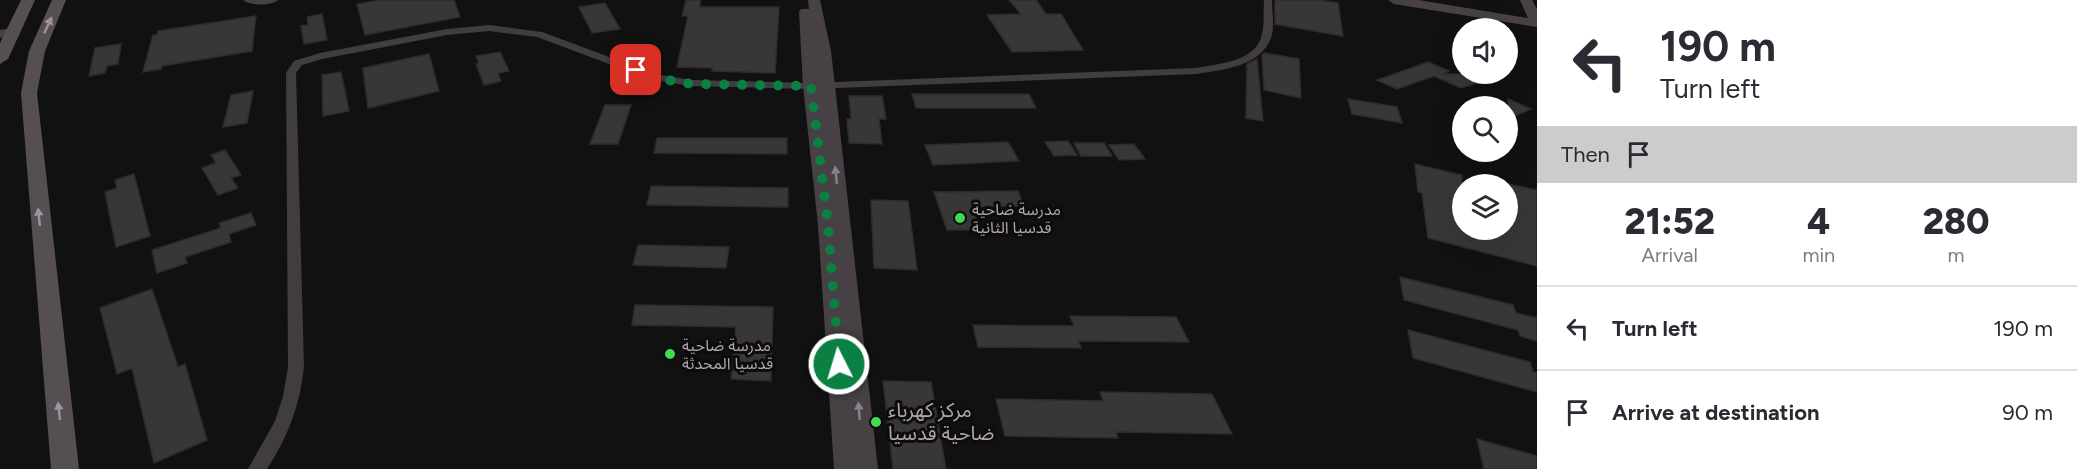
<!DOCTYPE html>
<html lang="en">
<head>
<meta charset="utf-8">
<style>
	:root { --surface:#fff; --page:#f7f7f7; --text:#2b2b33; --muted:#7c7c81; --line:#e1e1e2 }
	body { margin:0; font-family:Figtree,"Noto Sans Arabic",sans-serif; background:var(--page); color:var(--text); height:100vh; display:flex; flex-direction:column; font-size:22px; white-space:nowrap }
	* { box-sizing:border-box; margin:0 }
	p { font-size:20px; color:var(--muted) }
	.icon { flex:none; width:33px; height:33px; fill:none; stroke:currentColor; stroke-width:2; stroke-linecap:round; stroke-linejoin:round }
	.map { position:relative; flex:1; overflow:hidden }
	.panel { display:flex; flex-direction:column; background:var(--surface); width:540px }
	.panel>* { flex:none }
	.guide { background:#fff; color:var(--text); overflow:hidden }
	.buttons { position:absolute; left:1452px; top:18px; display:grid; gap:12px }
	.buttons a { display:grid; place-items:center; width:66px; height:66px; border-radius:50%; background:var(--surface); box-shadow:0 6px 24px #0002; font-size:30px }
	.pin { position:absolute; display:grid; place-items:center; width:51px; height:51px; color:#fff; margin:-26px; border-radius:12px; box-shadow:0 3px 9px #0006 }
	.me { position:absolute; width:66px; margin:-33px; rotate:355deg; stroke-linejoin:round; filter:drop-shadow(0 0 4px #0008) }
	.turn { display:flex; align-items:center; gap:21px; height:126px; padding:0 24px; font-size:27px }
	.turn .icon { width:78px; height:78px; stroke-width:2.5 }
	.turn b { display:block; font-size:42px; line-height:51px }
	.then { display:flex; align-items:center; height:57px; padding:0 24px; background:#0003; gap:12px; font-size:22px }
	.eta { display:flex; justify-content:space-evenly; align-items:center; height:102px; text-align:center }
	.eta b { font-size:36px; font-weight:800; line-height:42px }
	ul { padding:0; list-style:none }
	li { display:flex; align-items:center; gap:18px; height:84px; padding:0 24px; border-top:2px solid var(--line) }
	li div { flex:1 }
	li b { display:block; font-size:22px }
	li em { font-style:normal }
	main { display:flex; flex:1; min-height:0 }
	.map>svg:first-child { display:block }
	.building { fill:#393638; stroke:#2e2b2d; stroke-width:1.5 }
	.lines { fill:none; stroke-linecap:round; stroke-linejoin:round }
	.street { fill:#413c40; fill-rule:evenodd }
	.secondary { fill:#474146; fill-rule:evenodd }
	.primary { fill:#554f54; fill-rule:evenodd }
	.oneway { fill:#9f939e }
	.oneway2 { fill:#8c818b }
	.route { stroke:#0b8043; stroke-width:10; stroke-dasharray:0 18 }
	.poi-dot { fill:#40db4e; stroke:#0d0c0d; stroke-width:2 }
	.labels { text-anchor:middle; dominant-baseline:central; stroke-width:6; stroke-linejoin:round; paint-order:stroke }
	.poi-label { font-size:16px; fill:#b1a4b0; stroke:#0d0c0d; text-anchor:start }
	.near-poi-label { font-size:20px; fill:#b1a4b0; stroke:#0d0c0d; text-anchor:start }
</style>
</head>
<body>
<main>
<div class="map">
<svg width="1537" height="469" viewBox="0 0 1537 469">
	<rect width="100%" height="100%" fill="#121112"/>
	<path class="building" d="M381,0H454L460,17L365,35L357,4Z
		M686,0H700V7H779L775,73L712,71L713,68L677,67L688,16H682Z
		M1009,0H1036L1046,14H1061L1083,50L1012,52L987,15L1021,14Z
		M1275,0H1319L1338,3L1343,36L1275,24Z
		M605,3L620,29L592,33L579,7Z
		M322,14L327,40L304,44L301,26L308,25L307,17Z
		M256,16L252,51L162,66L161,69L143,72L153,35H157L158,31Z
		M121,44L118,64L107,66L105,73L89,76L95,48Z
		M500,52L509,71L498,73L501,81L484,85L476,64L479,63L476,56Z
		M1264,53L1299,59L1301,98L1264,90L1262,55Z
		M429,54L439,91L368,108L363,68Z
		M1257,59L1263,121L1246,118L1247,64Z
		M1428,62L1449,71L1442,74H1498V77L1461,88L1434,76L1397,89L1377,80Z
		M341,72L349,111L323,116L322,75Z
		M253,91L247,123L223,127L231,95Z
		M912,94H1029L1036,108H916Z
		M849,96H882L886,119H879L882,144L849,143L847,119H851Z
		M1348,99L1397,107L1402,123L1352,114Z
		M1508,99L1531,109L1508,119Z
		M605,105H631L618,144H590Z
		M657,138H787V154L654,153Z
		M1068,141L1077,155L1054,156L1045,142Z
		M1008,142L1019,161L933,165L925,145Z
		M1074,143H1104L1112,156H1081Z
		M1134,144L1145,159L1119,160L1109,145Z
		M225,150L241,175L231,178L238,188L218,195L202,168L216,163L211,155Z
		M1415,164L1462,175V230H1508V184L1537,190V266L1428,238L1422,193L1418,192Z
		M134,174L150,236L116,247L105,192L117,188L115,180Z
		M651,186L788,188V207L647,205Z
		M1018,191L1024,206L972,207L981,230H947L934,192Z
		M871,200L908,201L917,270L874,268Z
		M251,213L256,225L229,234L231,242L185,257L187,263L157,273L152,250L221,228L219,223Z
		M638,245L729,247L726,268L633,265Z
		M1400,277L1513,305L1516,313L1537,318V341L1520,336L1518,330L1404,300Z
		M152,289L178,367L185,364L207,440L154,463L132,368L117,374L100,308Z
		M635,305L773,307L771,381L731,379L736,327L632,325Z
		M1070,316L1176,317L1189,342L1078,341L1081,348L978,347L973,325L1074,326Z
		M1408,330L1530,362L1533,372L1537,373V392L1413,358Z
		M883,381L931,382L946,469H893Z
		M1100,392L1212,394L1232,434L1116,432L1118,438L1005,436L996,399L1103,401Z
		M1477,439L1537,456V469H1484Z"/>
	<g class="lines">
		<path class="street" d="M1264,0H1272C1272,12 1275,27 1271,38C1260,67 1221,70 1196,74L811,89L691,86L649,79L537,37L489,31L447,35L322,59L302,65L296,73L304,367C300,405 288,437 267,469H248L275,421L283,396L288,367L286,73L294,61L320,53L447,29L489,25L542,32L655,74L691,80L811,83L1196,68C1217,64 1253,62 1261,38C1265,26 1263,12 1264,0Z"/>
		<path class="secondary" d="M243,0H278C271,6 250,6 243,0Z
			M808,0H820L831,51L878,469H834L818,225L803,86L799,12L801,9H809Z
			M1388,0H1418L1528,18L1520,0H1532L1537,9V27L1394,4Z
			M12,28L17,29L19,32L17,35L0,38V30Z"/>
		<path class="primary" d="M21,0H35L8,59L0,64V43Z
			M52,0H66L45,51L37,93L79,469H51L21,93L29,51Z"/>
	</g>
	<defs><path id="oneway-solid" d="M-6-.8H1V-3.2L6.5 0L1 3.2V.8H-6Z" transform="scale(1.5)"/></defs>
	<g class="oneway">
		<use href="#oneway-solid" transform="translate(48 25) rotate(-65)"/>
		<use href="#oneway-solid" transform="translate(39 217) rotate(-96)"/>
		<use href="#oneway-solid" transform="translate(59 411) rotate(-96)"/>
	</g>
	<g class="oneway2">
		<use href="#oneway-solid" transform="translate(836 175) rotate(-96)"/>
		<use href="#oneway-solid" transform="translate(859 411) rotate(-95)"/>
	</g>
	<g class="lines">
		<path class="route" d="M636,70L672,81L691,84L811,86L828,225L839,364"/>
	</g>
	<g class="poi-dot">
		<circle cx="960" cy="218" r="6"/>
		<circle cx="670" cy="354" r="6"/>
		<circle cx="876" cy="422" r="6"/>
	</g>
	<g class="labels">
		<g class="poi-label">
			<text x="972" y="209">مدرسة ضاحية<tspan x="972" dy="18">قدسيا الثانية</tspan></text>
			<text x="682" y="345">مدرسة ضاحية<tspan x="682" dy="18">قدسيا المحدثة</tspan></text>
		</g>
		<g class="near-poi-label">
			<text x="888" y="410">مركز كهرباء<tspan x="888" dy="23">ضاحية قدسيا</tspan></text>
		</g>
	</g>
</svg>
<div class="buttons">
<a><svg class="icon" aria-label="sound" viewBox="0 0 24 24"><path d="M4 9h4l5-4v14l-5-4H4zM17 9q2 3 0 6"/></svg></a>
<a><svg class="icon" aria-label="search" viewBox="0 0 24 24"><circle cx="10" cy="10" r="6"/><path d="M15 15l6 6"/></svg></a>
<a><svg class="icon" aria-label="layers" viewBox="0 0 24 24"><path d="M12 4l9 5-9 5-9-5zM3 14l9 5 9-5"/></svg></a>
</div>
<div class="pin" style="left:636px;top:70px;background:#d93025"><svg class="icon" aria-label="arrive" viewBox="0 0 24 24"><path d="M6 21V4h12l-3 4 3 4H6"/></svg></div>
<svg class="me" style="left:839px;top:364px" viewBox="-20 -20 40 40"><circle r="17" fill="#0b8043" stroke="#fff" stroke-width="3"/><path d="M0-11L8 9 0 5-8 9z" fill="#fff"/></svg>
</div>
<section class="panel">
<div class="guide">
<div class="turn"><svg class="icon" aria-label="left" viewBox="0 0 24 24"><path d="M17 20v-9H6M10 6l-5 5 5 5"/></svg><div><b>190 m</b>Turn left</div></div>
<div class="then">Then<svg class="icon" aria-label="arrive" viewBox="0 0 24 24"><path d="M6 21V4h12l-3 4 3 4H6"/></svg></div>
</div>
<div class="eta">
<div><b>21:52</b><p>Arrival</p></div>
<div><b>4</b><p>min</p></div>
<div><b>280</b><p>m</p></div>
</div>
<ul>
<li><svg class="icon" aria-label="left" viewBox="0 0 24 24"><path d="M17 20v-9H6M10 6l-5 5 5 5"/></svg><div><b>Turn left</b></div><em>190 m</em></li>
<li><svg class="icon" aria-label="arrive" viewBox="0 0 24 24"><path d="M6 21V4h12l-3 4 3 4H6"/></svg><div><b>Arrive at destination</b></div><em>90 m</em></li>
</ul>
</section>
</main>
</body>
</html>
